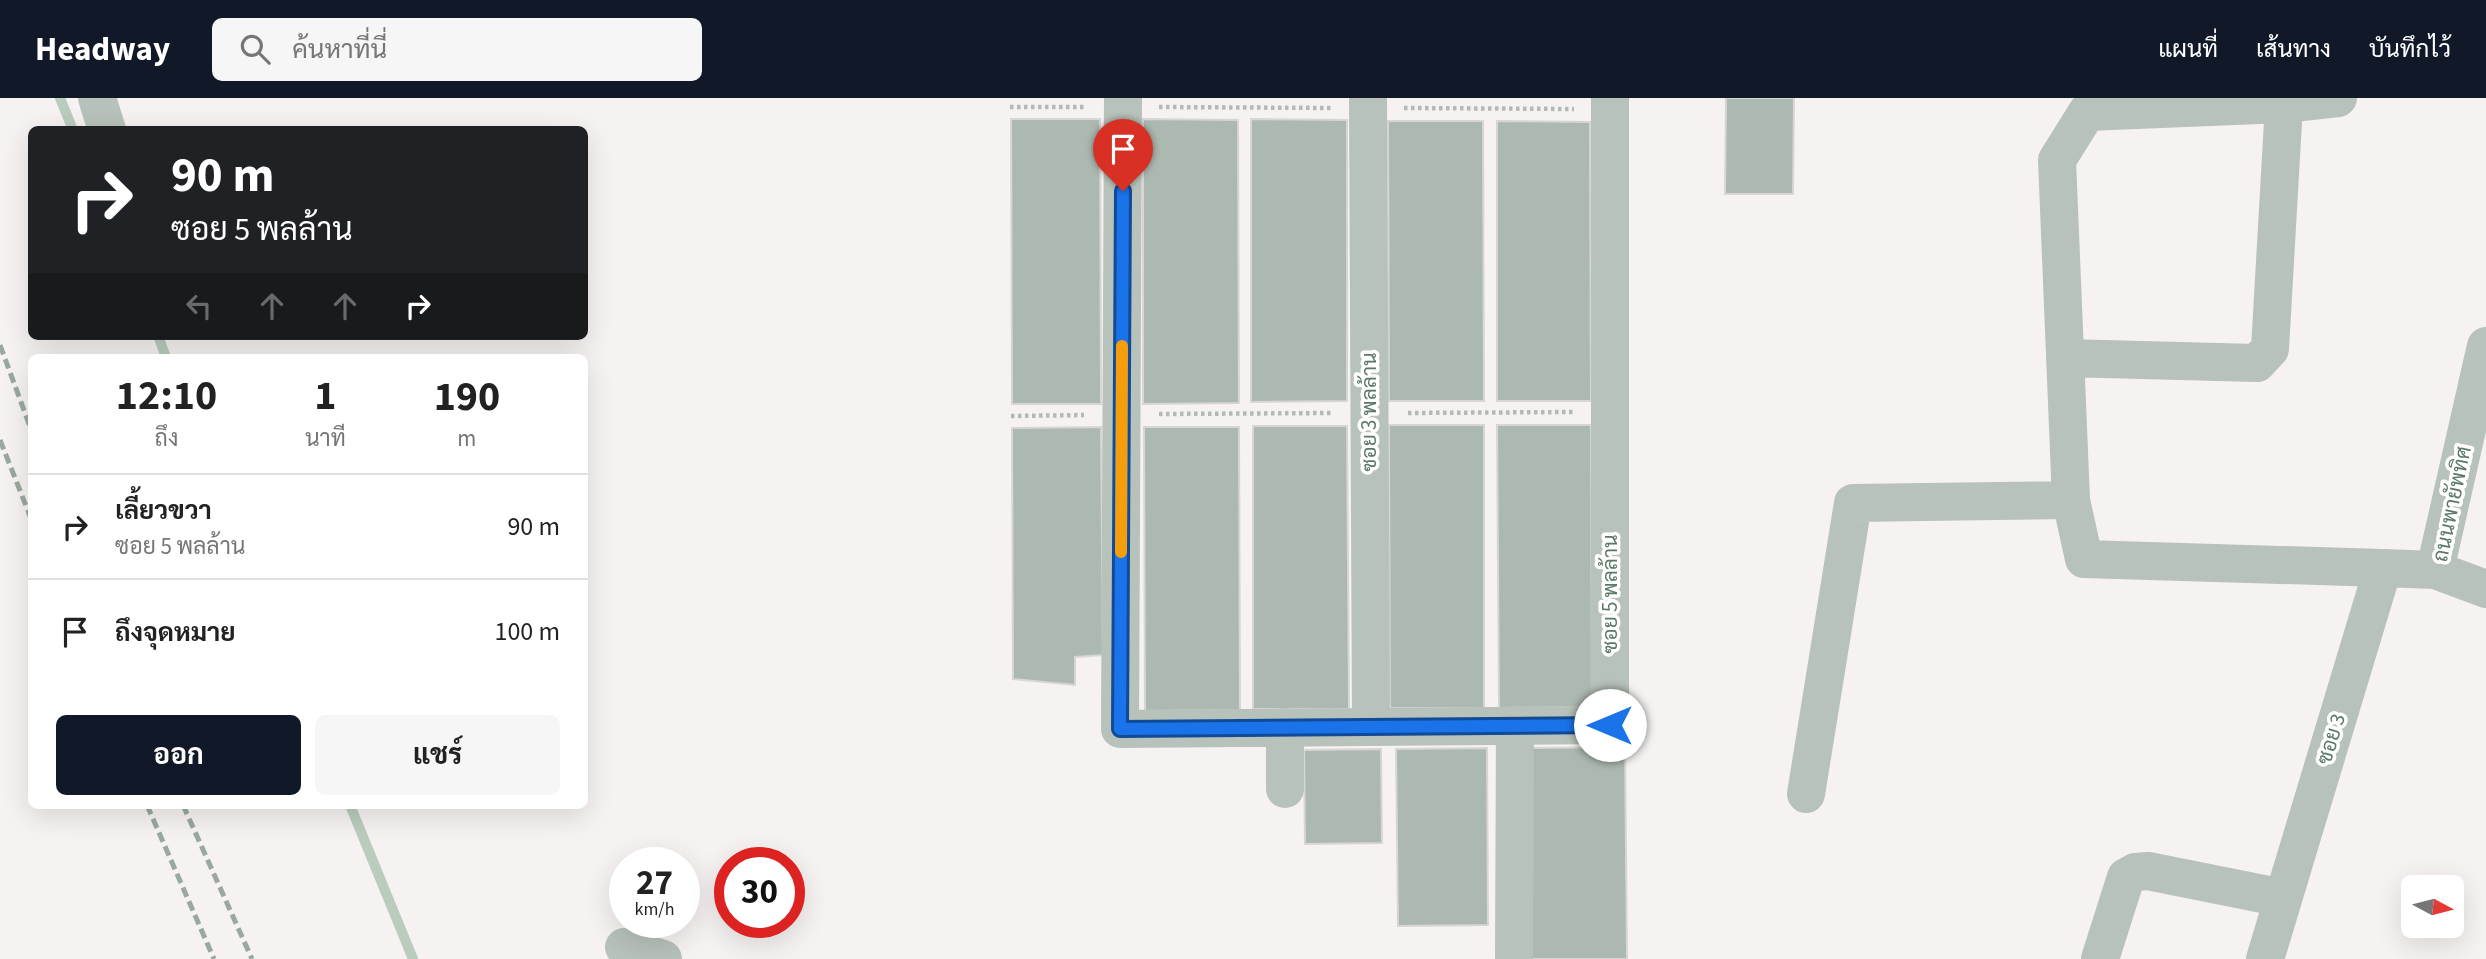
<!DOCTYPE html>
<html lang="th">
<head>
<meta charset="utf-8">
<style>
	:root { --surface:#fff; --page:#f6f6f6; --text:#222; --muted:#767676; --line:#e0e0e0; --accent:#111827 }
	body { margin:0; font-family:"Source Sans 3",Sarabun,sans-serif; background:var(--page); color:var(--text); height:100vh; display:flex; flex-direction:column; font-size:26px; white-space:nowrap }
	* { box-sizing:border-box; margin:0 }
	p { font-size:23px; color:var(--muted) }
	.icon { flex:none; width:38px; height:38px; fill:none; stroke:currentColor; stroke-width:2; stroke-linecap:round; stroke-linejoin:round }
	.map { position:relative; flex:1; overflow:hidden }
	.panel { position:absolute; left:28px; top:256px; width:560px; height:455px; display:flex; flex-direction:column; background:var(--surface); border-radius:10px; box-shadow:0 7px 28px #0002 }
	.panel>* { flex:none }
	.banner { position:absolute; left:28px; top:28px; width:560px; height:214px; border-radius:10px; box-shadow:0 7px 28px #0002; background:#202124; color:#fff; overflow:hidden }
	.needle { width:46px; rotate:97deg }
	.buttons { position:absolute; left:2401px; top:777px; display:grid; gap:14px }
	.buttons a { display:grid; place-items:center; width:63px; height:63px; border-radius:10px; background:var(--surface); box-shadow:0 7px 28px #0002; font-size:35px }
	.speed { position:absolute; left:609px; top:749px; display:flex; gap:14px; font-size:35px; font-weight:700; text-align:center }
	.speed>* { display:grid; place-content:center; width:91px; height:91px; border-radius:50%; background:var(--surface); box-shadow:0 7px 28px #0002; line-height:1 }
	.speed small { font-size:18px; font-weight:400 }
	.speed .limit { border:10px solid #d22; background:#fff; color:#111 }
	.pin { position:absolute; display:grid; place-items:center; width:60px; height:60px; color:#fff; margin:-72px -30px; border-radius:50% 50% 50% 0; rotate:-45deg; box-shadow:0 0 7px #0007 }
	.pin .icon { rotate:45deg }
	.me { position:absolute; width:77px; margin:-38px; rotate:270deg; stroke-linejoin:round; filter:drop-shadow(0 0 5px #0008) }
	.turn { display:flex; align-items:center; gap:24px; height:147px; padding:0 28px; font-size:32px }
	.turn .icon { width:91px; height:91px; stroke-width:2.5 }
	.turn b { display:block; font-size:49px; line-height:60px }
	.lanes { display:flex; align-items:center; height:66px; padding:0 28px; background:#0003; justify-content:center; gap:35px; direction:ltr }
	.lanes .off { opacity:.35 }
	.eta { display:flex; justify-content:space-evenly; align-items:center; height:119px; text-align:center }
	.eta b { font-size:42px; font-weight:700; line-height:49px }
	.cta { display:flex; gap:14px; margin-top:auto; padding:14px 28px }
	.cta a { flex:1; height:80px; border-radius:10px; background:var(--accent); color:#fff; font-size:28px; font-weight:700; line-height:80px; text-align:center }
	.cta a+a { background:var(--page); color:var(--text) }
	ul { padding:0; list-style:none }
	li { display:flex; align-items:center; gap:21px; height:105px; padding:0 28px; border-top:2px solid var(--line) }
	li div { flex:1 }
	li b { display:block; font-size:26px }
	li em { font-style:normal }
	header { display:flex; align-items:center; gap:42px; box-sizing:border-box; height:98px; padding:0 35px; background:var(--accent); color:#fff }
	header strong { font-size:33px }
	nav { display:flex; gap:38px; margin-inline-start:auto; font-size:24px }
	.search { width:490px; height:63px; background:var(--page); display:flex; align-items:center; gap:18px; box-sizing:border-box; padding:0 24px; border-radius:10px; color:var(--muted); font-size:26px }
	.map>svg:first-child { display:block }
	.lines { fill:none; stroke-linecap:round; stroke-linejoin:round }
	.stream { stroke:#baccbd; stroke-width:10 }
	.building { fill:#acb9b0; stroke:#d7d5d5; stroke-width:2 }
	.path { stroke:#b2bab5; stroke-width:4.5; stroke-dasharray:3.5 3.5; stroke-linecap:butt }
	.minor { stroke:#b7c2ba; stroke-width:38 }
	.rail { stroke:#99a99e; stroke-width:5; stroke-dasharray:10 5; stroke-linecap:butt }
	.route-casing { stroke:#114b97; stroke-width:18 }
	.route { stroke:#1a73e8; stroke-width:12 }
	.slow { stroke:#f59e0b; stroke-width:12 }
	.labels { text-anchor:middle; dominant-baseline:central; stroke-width:7; stroke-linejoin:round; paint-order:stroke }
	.street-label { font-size:21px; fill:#5b7965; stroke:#fff }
</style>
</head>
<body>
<header>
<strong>Headway</strong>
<div class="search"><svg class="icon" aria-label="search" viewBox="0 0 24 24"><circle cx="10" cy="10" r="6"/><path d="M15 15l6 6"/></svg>ค้นหาที่นี่</div>
<nav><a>แผนที่</a><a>เส้นทาง</a><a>บันทึกไว้</a></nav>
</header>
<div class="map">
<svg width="2486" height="861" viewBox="0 0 2486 861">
	<rect width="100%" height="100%" fill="#f6f2f2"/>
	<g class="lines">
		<path class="stream" d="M60,0L73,32
			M158,238L166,259
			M350,707L413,861"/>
	</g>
	<path class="building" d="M1726,0H1794L1793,96H1725Z
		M1011,21H1100L1101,306H1012Z
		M1143,21L1238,22L1239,305L1143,306Z
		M1251,21L1347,22V303L1251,304Z
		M1388,23H1483L1484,303H1389Z
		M1497,23L1590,24L1591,303H1497Z
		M1389,327H1484V610H1390Z
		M1497,327H1591L1592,609L1499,610Z
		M1253,328H1347L1349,611H1253Z
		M1101,329L1103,557L1075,559V587L1013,581L1012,330Z
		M1144,329H1239L1240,612L1145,613Z
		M1625,649L1627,861H1531V650Z
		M1487,650L1488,827L1398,828L1396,651Z
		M1381,651L1382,745L1305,746L1304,652Z"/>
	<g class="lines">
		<path class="path" d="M1010,9H1087
			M1159,9L1332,10
			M1404,10L1574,11
			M1408,315L1574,314
			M1159,316L1332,315
			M1011,318L1084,317"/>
		<path class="minor" d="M97,0L107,32
			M1123,0L1120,631L1610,627V0
			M1368,0L1371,628
			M2338,0L2284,6L2087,14L2057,62L2071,402L2084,461L2383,470
			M2486,248L2435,472L2486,491
			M2065,260L2257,265L2270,251L2284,6
			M1285,691V629
			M1806,696L1853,405L2071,402
			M624,849L663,861
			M1514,861L1515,627
			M2100,861L2126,779L2135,774L2148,773L2283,800
			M2265,861L2383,470L2435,472"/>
		<path class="rail" d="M0,247L32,334
			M0,342L32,423
			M147,707L214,861
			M183,707L252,861"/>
	</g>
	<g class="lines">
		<g class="route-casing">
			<path id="route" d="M1123,93L1120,631L1610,627"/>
		</g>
		<use href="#route" class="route"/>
		<path class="slow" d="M1121,454L1122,248"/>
	</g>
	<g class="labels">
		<g class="street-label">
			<text transform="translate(1369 314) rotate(-90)">ซอย 3 พลล้าน</text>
			<text transform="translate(2452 406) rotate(-78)">ถนนพายัพทิศ</text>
			<text transform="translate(1610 496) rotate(-90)">ซอย 5 พลล้าน</text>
			<text transform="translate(2331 641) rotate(-73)">ซอย 3</text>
		</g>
	</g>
</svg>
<div class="buttons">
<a><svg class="needle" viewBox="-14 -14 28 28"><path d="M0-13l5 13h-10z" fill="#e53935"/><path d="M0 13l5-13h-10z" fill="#767676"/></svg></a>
</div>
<div class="speed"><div>27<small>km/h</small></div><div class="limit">30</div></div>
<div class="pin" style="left:1123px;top:93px;background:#d93025"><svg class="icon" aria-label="arrive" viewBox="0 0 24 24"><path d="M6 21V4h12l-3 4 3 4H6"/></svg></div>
<svg class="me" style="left:1610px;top:627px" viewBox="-20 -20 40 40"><circle r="19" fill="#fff"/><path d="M0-13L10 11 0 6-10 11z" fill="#1a73e8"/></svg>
<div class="banner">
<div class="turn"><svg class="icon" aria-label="right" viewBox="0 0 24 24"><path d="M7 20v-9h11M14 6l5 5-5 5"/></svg><div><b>90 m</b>ซอย 5 พลล้าน</div></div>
<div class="lanes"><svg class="icon off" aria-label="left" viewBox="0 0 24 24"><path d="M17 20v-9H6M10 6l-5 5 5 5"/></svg><svg class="icon off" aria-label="ahead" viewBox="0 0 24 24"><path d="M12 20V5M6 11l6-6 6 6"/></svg><svg class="icon off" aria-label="ahead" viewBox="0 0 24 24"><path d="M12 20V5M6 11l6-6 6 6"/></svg><svg class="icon" aria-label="right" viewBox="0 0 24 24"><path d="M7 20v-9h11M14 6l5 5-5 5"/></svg></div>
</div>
<section class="panel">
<div class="eta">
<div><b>12:10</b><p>ถึง</p></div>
<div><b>1</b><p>นาที</p></div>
<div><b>190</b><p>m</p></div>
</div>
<ul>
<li><svg class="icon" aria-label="right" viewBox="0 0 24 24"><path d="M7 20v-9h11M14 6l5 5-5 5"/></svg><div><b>เลี้ยวขวา</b><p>ซอย 5 พลล้าน</p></div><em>90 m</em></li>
<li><svg class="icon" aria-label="arrive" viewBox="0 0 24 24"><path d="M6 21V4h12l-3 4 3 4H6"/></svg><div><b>ถึงจุดหมาย</b></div><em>100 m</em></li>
</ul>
<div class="cta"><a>ออก</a><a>แชร์</a></div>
</section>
</div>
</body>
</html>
